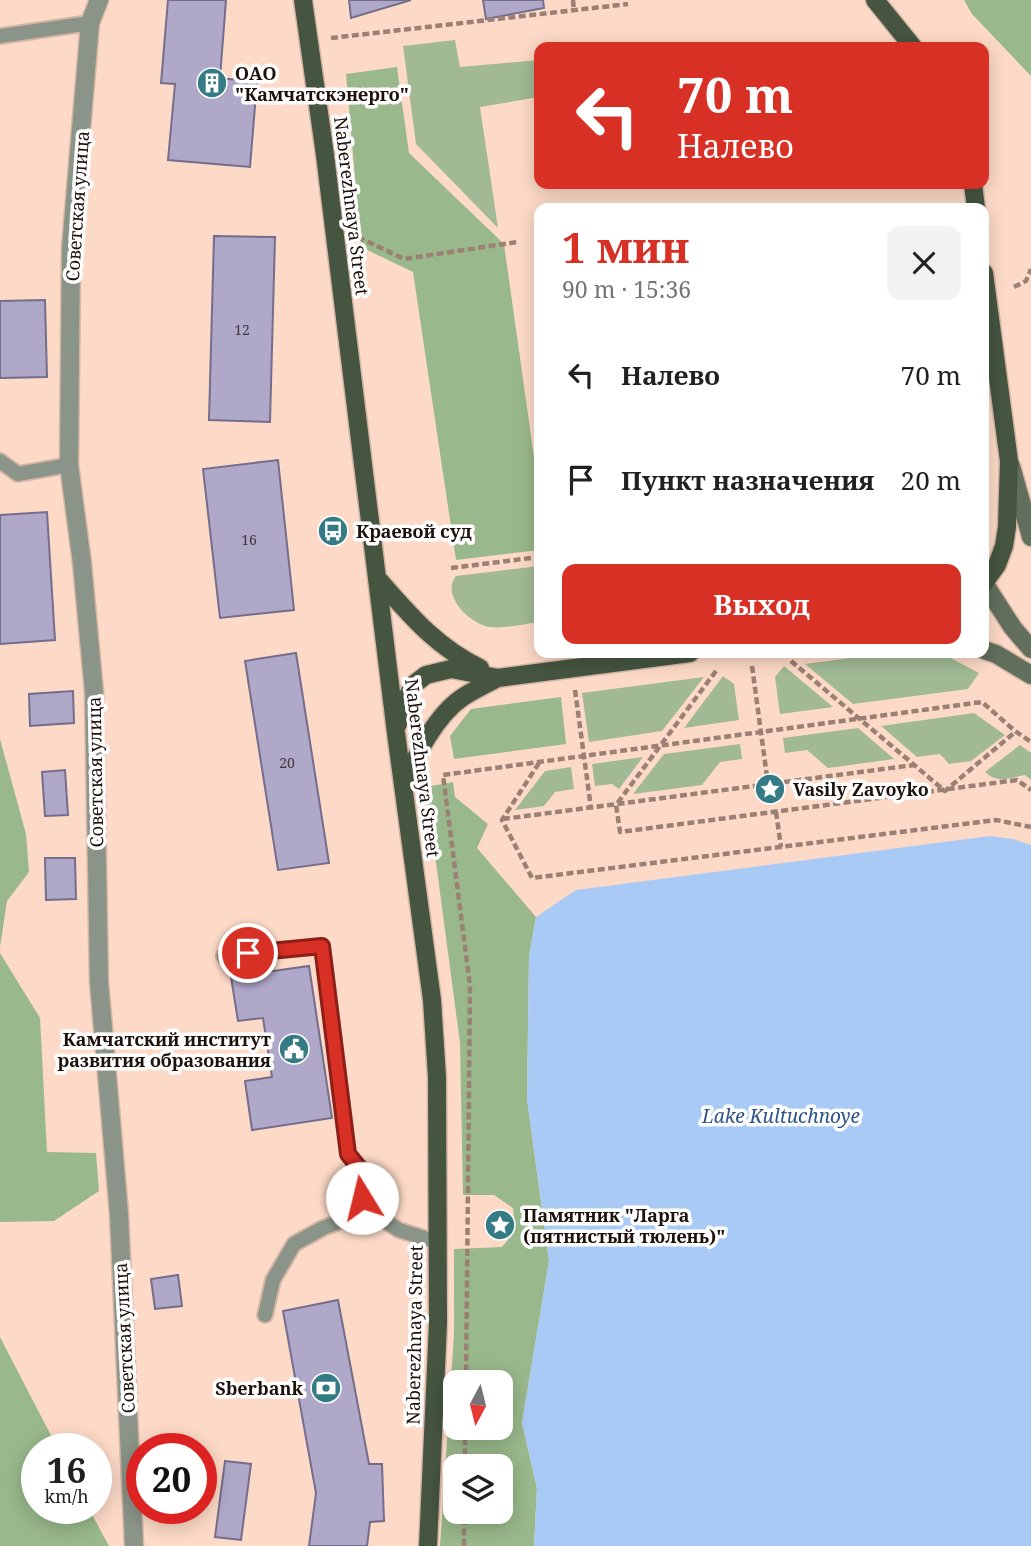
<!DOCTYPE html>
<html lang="ru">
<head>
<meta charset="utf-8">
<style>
	:root { --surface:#fff; --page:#f2f2f2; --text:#202124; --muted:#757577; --accent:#d93025 }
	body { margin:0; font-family:"Noto Serif",serif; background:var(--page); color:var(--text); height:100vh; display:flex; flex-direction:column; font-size:26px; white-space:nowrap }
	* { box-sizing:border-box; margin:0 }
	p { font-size:23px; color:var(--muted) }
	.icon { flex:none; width:38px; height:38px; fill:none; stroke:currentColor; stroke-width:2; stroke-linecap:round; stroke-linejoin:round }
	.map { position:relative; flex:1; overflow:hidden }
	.details { position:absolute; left:534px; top:203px; width:455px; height:455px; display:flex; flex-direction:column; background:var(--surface); border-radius:14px; box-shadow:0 4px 18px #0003 }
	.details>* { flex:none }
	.banner { position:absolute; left:534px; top:42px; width:455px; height:147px; border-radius:14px; box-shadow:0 4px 18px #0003; background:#d93025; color:#fff; overflow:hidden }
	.needle { width:46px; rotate:187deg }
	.fabs { position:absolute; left:443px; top:1370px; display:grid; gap:14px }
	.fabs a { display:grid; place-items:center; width:70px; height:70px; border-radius:14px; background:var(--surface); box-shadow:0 4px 18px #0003; font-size:35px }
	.speed { position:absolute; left:21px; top:1433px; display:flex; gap:14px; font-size:35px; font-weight:700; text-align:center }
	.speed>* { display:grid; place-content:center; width:91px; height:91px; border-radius:50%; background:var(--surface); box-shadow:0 4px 18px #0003; line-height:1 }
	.speed small { font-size:18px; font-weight:400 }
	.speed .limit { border:10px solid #d22; background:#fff; color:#111 }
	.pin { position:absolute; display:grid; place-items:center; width:60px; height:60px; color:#fff; margin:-30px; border:4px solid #fff; border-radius:50%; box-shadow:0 2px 7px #0007 }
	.me { position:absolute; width:77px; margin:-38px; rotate:351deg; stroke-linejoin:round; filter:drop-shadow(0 0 5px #0008) }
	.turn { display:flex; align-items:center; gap:24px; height:147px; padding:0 28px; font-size:32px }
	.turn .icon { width:91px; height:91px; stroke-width:2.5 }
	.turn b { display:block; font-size:49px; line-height:60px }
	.round { display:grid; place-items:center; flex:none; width:74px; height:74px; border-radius:14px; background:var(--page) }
	.overview { display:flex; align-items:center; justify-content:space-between; height:119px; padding:0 28px }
	h1 { font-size:42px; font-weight:700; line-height:52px; color:var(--accent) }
	.primary-button { display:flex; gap:14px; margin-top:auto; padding:14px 28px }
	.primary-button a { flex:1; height:80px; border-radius:14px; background:var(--accent); color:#fff; font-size:28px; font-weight:700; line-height:80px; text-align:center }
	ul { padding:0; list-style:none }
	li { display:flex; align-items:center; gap:21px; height:105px; padding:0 28px }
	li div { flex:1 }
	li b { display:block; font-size:26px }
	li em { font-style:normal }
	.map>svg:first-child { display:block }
	.green { fill:#a1ba95 }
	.forest { fill:#99b88b; fill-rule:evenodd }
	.water { fill:#aacaf6 }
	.building { fill:#afa8c9; stroke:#746d8b; stroke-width:2 }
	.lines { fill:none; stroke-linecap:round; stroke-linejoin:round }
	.service-casing { stroke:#d5b6a5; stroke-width:18 }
	.minor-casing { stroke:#d5b6a5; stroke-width:21 }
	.secondary-casing { stroke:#d5b6a5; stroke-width:21 }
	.primary-casing { stroke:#d5b6a5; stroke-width:21 }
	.path { stroke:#9a8174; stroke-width:4.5; stroke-dasharray:7 3.5; stroke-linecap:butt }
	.service { stroke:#8b9488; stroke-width:14 }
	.minor { stroke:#8b9488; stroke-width:18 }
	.secondary { stroke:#626f5d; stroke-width:18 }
	.primary { stroke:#455540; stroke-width:18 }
	.route-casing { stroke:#8d1f18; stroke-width:18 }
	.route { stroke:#d93025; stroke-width:12 }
	.labels { text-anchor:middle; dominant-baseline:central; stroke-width:7; stroke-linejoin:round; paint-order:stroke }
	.number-label { font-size:14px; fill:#42373a }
	.poi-label { font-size:18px; font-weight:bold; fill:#1d110b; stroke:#fff; text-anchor:start }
	.street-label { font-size:18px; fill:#1d110b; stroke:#fff }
	.water-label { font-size:19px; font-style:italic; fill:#2c548b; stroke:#fff }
</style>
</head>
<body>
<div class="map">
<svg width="1031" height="1546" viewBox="0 0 1031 1546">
	<rect width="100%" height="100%" fill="#fddac7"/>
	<path class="green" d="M455,40L460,67L539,60V97L480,107L498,228L416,144L403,46Z
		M539,566V622C524,624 505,629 490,627C471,625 440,595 456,576Z
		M888,653H926L947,656L979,673L968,689L853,704L805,664Z
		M784,666L833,707L780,714L775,677Z
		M723,676L734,684L739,720L684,728Z
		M704,677L662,731L589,742L582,693Z
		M974,713L1005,735L971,761L949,764L940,754L917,757L881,726Z
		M858,728L894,759L828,768L807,750L785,753L783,738Z
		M740,744L742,759L720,762L702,785L633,794L664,754Z
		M1020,745L1031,753V780L1025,775C1009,778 998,784 985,772Z
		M643,757L619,789L612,784L595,786L592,764Z
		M571,767L574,789L555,792L544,806L515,810L545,771Z"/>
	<path class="forest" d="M964,0H1031V76L972,14Z
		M397,67L409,153L504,244L539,493V550L456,560L413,272L361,247L346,74Z
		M561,697L566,744L454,759L450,736L471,709Z
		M0,739L26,834L29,872L7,901L0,947Z
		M453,782L455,797L488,824L477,848L536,917L529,956L527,1099L549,1261L522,1423L537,1488L534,1546H440L454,1334V1249L502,1247L515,1231L513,1208L494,1195H463L460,1043L426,787ZM455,1382H500V1428H455ZM455,1466H500V1512H455Z
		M0,953L40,1018L47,1152L96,1153L99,1191L54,1221L0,1222Z
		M0,1337L58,1449H37V1508L89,1509L109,1546H0Z"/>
	<path class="water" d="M990,836L1013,839L1031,845V1546H534L537,1488L522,1423L549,1261L527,1099L529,956L536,917L576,890Z"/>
	<path class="building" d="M168,0H226L220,78L257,82L250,167L168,160L175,84L161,83Z
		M349,0H411L351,18Z
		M483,0H543L544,8L486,19Z
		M214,236L275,237L270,422L209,420Z
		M45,300L47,377L0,378V301Z
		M278,460L294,610L220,618L203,469Z
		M47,512L55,640L0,644V515Z
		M296,653L329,863L278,870L245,661Z
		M73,691L74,723L30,726L29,694Z
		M65,770L68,815L45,816L42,772Z
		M45,858H75L76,899L46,900Z
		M309,966L332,1118L252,1130L245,1081L272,1077L263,1018L238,1021L231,977Z
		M178,1275L182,1306L155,1309L151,1279Z
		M338,1300L369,1464H382L384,1521L370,1522L367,1546H309L316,1493L283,1311Z
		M225,1461L251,1464L241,1540L215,1537Z"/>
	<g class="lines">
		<g class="service-casing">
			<path id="service" d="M0,36L90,23
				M0,461L18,474L69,465
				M224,956L322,946L348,1154L364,1175L362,1198L369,1211
				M265,1315L273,1280L294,1244L323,1228L369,1211L399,1230L437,1242"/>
		</g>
		<g class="minor-casing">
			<path id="minor" d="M99,0L90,23L71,248L69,465L82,563L94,692L99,982L119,1214L134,1546"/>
		</g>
		<g class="secondary-casing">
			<path id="secondary" d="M1011,466L1031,537
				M984,583L1013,628L1031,649
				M984,650L996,654L1031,675"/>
		</g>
		<g class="primary-casing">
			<path id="primary" d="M303,0L325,155L396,733L432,1000L437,1077L438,1323L428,1546
				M875,0L913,47
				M973,184L976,208
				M984,273L1009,461L1007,527L1004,546L997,565L984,583
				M378,579C409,614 436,647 480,668
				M398,724L403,706L413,685L426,675L451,669L498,678L690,653
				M404,785C415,756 436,715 463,697C474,690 486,684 498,678"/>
		</g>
		<path class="path" d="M573,0L574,11
			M331,38L628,4
			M358,237L404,259L517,242
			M1014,287L1026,281L1031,269
			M451,568L539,557
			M791,661L945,791L1015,732
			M752,666L768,784
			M716,671L616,805L620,832L1017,780L1031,790
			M575,690L591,808
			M539,763L502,820L532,878L996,820L1031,827
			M776,812L781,847
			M503,819L914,765
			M466,1382L470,986L443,775L982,702L1015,731L1031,742
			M465,1466V1428
			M464,1546V1512"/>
		<use href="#service" class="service"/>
		<use href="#minor" class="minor"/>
		<use href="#secondary" class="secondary"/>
		<use href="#primary" class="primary"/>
	</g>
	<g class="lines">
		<g class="route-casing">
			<path id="route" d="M248,953L322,946L348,1154L365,1175L362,1198"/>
		</g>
		<use href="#route" class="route"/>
	</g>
	<defs>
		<g id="building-disc" transform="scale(1.575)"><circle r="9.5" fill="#347b85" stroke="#fff"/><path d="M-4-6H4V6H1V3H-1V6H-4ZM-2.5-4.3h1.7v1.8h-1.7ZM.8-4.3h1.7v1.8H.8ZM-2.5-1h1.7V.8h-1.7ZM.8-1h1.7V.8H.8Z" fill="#fff"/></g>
		<g id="bus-disc" transform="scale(1.575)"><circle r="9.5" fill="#347b85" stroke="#fff"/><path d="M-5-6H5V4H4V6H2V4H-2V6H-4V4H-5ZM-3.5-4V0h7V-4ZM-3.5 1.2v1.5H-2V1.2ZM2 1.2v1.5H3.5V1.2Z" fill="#fff"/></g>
		<g id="sight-disc" transform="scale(1.575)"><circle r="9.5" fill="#347b85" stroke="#fff"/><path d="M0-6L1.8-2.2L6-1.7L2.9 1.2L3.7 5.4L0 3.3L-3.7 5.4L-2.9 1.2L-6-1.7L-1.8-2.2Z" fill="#fff"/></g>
		<g id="civic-disc" transform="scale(1.575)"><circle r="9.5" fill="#347b85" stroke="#fff"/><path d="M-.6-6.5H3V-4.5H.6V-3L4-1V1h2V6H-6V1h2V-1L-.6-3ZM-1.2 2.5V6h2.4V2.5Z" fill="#fff"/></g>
		<g id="bank-disc" transform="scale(1.575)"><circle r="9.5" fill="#347b85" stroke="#fff"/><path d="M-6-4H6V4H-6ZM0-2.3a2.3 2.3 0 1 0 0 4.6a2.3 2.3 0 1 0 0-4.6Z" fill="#fff"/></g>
	</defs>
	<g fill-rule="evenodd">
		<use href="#building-disc" x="212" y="83"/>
		<use href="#bus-disc" x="333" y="531"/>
		<use href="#sight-disc" x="770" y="789"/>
		<use href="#civic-disc" x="294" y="1049"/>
		<use href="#sight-disc" x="500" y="1225"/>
		<use href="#bank-disc" x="326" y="1388"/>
	</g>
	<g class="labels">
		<g class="number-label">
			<text x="242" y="329">12</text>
			<text x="249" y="539">16</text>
			<text x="287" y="762">20</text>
		</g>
		<g class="poi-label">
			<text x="235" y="73">ОАО<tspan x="235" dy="21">"Камчатскэнерго"</tspan></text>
			<text x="356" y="531">Краевой суд</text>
			<text x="793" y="789">Vasily Zavoyko</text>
			<text x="271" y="1039" text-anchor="end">Камчатский институт<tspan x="271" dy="21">развития образования</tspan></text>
			<text x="523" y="1215">Памятник "Ларга<tspan x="523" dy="21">(пятнистый тюлень)"</tspan></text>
			<text x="303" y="1388" text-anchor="end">Sberbank</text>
		</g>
		<g class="street-label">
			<text transform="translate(77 206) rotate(-86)">Советская улица</text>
			<text transform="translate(352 206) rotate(83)">Naberezhnaya Street</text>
			<text transform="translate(423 768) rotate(83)">Naberezhnaya Street</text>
			<text transform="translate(95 772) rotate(-91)">Советская улица</text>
			<text transform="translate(414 1335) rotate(-89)">Naberezhnaya Street</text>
			<text transform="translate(124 1338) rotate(-93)">Советская улица</text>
		</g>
		<g class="water-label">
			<text x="781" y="1116">Lake Kultuchnoye</text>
		</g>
	</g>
</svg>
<div class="fabs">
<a><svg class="needle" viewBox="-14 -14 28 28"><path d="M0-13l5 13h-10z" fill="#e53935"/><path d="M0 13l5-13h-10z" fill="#757577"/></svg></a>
<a><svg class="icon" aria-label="layers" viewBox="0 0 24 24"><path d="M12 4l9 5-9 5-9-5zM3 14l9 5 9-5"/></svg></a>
</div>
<div class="speed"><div>16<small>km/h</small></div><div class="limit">20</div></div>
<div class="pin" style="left:248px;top:953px;background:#d93025"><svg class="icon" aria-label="arrive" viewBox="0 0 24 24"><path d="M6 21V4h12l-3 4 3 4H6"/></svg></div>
<svg class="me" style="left:362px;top:1198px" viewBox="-20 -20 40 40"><circle r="19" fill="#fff"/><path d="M0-13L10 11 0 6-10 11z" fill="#d93025"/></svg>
<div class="banner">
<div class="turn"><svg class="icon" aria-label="left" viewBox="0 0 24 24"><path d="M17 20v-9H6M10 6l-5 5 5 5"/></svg><div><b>70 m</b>Налево</div></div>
</div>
<section class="details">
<div class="overview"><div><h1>1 мин</h1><p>90 m · 15:36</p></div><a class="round"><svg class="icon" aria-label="close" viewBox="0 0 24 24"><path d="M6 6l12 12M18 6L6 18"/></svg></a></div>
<ul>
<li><svg class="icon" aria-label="left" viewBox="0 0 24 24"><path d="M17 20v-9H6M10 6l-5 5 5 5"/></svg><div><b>Налево</b></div><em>70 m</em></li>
<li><svg class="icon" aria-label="arrive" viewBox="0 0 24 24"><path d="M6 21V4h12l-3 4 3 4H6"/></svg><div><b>Пункт назначения</b></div><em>20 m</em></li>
</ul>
<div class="primary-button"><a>Выход</a></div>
</section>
</div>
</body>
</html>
